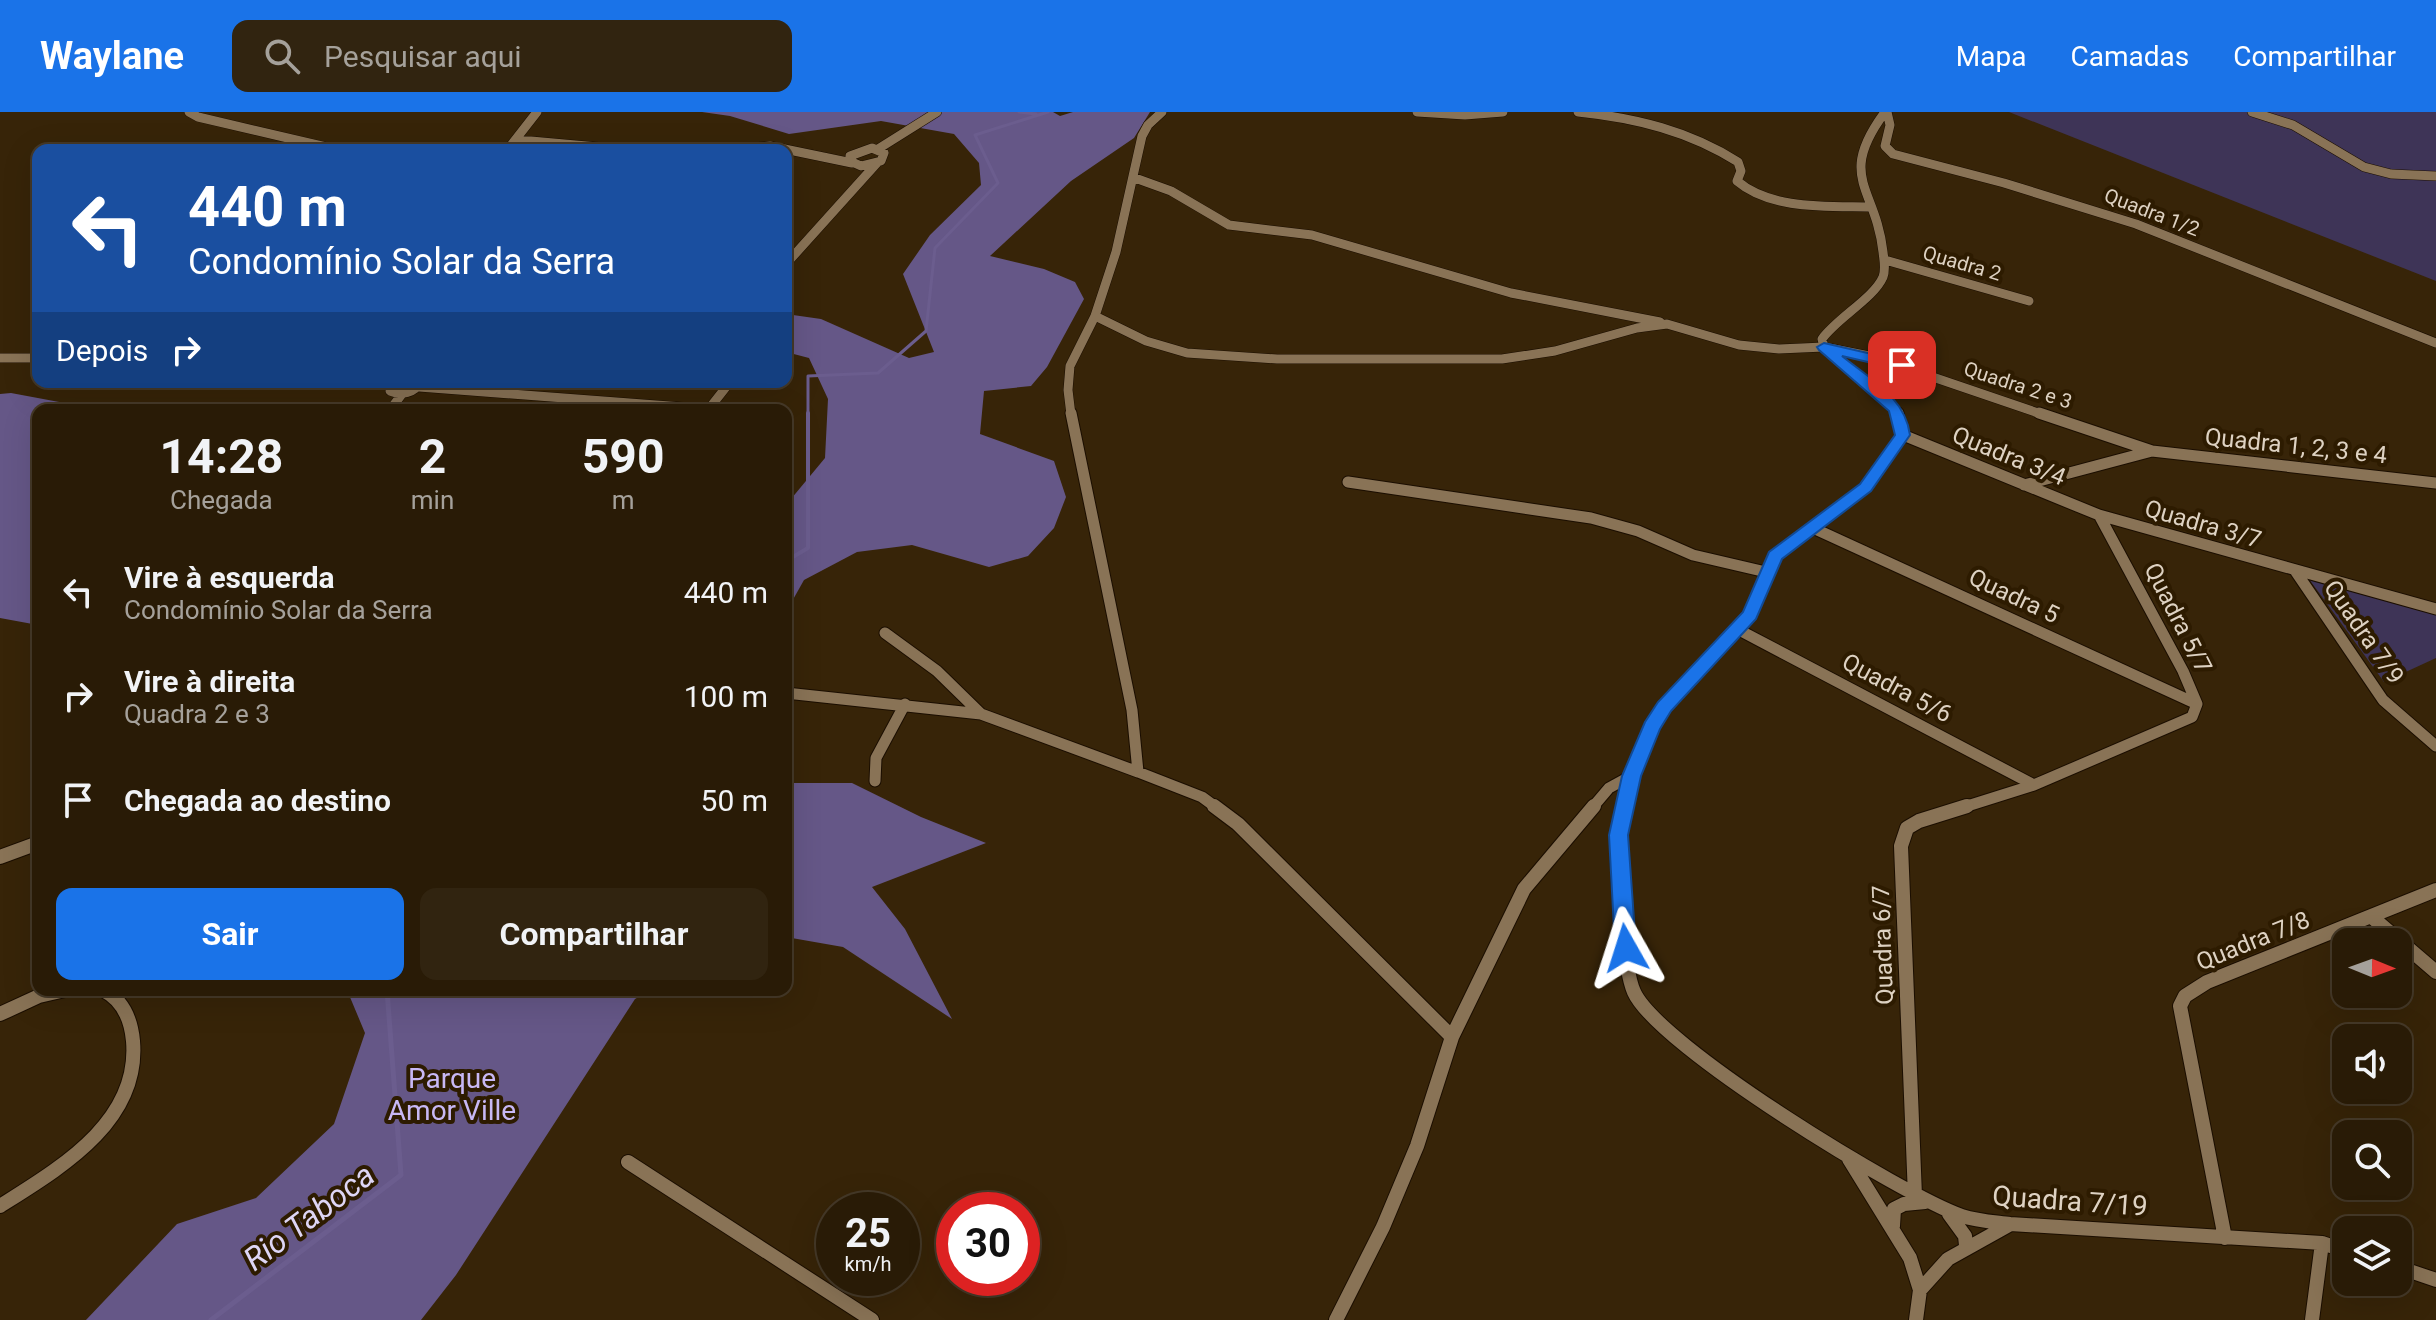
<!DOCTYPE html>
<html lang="pt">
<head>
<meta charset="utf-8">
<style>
	:root { --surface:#291b06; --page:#312410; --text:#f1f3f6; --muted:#a5a19b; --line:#453928; --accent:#1a73e8 }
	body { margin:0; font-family:Roboto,sans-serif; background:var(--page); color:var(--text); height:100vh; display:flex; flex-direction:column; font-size:30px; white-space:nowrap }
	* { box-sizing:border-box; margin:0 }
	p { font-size:26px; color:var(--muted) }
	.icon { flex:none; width:44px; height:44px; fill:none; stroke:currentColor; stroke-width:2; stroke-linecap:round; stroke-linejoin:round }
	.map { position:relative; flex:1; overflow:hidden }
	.panel { position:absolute; left:32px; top:292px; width:760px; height:592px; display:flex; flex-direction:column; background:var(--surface); border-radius:16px; box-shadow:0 8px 32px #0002,0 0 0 2px var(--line) }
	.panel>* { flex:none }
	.banner { position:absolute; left:32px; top:32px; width:760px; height:244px; border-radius:16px; box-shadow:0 8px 32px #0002,0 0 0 2px var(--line); background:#1a4fa0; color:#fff; overflow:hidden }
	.needle { width:52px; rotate:91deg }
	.fabs { position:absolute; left:2332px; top:816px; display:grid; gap:16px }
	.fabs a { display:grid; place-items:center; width:80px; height:80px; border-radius:16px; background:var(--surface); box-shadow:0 8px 32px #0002,0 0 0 2px var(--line); font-size:40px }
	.speed { position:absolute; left:816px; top:1080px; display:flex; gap:16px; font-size:40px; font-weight:700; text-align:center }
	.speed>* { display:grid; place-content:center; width:104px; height:104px; border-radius:50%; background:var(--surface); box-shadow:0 8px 32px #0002,0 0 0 2px var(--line); line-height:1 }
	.speed small { font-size:20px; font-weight:400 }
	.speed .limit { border:12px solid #d22; background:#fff; color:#111 }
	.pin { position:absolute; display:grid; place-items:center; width:68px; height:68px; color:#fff; margin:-34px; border-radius:16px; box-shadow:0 4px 12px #0006 }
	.me { position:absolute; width:88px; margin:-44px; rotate:354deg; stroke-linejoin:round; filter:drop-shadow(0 0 6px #0008) }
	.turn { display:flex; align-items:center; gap:28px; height:168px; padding:0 24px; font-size:36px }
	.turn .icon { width:104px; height:104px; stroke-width:2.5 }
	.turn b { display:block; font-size:56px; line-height:68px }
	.then { display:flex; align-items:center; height:76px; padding:0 24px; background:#0003; gap:16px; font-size:30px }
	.eta { display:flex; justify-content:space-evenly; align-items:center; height:136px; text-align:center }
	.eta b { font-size:48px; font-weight:700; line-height:56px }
	.action { display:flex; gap:16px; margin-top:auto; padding:16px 24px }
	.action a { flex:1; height:92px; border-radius:16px; background:var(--accent); color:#fff; font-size:32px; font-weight:700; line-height:92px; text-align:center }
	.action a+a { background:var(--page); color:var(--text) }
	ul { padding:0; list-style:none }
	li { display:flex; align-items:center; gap:24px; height:104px; padding:0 24px }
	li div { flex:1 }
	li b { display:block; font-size:30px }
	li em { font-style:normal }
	header { display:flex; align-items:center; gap:48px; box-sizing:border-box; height:112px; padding:0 40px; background:var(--accent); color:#fff }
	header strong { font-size:38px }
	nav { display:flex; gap:44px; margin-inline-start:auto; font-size:28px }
	.search { width:560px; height:72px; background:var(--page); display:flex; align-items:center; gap:20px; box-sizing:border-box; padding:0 28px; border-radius:16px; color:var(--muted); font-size:30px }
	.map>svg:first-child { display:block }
	.green { fill:#3e3457 }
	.forest { fill:#655787 }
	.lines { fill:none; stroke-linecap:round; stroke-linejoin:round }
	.stream-far2 { stroke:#6b5d8e; stroke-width:3 }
	.stream-far1 { stroke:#6b5d8e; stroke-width:4 }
	.stream { stroke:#6b5d8e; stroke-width:5 }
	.minor-far2-casing { stroke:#1b0e00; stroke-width:10 }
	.minor-far1-casing { stroke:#1b0e00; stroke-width:13 }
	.minor-casing { stroke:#1b0e00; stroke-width:16 }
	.minor-far2 { stroke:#897356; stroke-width:9 }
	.minor-far1 { stroke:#897356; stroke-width:11 }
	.minor { stroke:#897356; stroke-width:14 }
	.route { fill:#1a73e8; stroke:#114b97; stroke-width:2 }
	.labels { text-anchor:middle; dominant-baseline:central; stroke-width:8; stroke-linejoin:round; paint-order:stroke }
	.far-street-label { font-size:20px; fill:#ded2c2; stroke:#2d1b00 }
	.street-label { font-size:24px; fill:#ded2c2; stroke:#2d1b00 }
	.near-park-label { font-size:28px; fill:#c8b8f5; stroke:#2d1b00 }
	.near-street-label { font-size:28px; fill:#ded2c2; stroke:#2d1b00 }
	.near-water-label { font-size:32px; font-style:italic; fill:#ded6f5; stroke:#2d1b00 }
</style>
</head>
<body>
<header>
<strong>Waylane</strong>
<div class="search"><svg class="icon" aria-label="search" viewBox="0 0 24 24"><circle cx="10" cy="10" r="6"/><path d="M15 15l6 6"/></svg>Pesquisar aqui</div>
<nav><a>Mapa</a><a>Camadas</a><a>Compartilhar</a></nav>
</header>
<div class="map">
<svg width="2436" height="1208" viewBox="0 0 2436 1208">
	<rect width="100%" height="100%" fill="#372408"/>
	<path class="green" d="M2009,0H2436V169Z
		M2309,467L2436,501V546L2384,570Z"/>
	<path class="forest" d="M702,0H1053L1060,4L1073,0H1150L1134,26L1071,69L990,144L1044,157L1075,170L1084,187L1047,255L1031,274L984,279L980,322L1054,349L1066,385L1054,416L1028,444L989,455L912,433L857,440L804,468L786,500V393L825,346L828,287L809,246L786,240V202L821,207L909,246L934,240L903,162L930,123L981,73L979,51L954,22L881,9L789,22L730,4Z
		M11,281L102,298H38V513L0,506V282Z
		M786,671H852L921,705L986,731L872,775L905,817L952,907L843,835L786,825Z
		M347,878H651L635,887L456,1163L421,1208H86L177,1112L256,1086L334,1012L365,921Z"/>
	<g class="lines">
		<path class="stream-far2" d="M1019,0L1036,2
			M808,303V264L878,261L926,219L935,136L998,71L975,23L1048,0"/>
		<path class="stream-far1" d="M786,449L808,436V301"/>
		<path class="stream" d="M211,1208L401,1063L387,878"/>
		<g class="minor-far2-casing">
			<path id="minor-far2" d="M189,0L198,5L339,38
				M1417,0L1465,3L1503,0
				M1578,0C1636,6 1689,19 1738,50L1741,59L1737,69C1771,98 1828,94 1870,95
				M1885,0C1836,66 1876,75 1883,140C1884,149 1886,157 1883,165C1874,186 1837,206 1822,227L1824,235L1895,296L1899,303
				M1887,0L1890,13L1885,34L1893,42L2004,71L2136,112L2436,231
				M2252,0L2293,13L2364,55L2391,62L2436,64
				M531,29L631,38
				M512,32L537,0
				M872,36L884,41L881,49L861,54L850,49V44Z
				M878,37L937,0
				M513,38L510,34L520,29H531V34L524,38
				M723,38L770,34L852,51
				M1135,66L1171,79L1229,113L1312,123L1511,181L1660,210
				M1885,148L2029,189
				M786,152L877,51
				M1095,204L1146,229L1187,241L1277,247H1502L1555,239L1637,216L1667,212L1739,233L1779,237L1824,235L1874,245L2044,303
				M0,246H38
				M394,270L390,279C402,284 414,281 421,270
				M419,275L709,297
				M390,298L402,282
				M708,298L730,270
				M1071,303L1068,278L1070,254L1095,204L1116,140L1142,24L1148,13L1162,0"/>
		</g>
		<g class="minor-far1-casing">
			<path id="minor-far1" d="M1071,301L1132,598L1138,660L1202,685L1217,696
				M2039,301L2152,339L2436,371
				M1903,323L2099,403L2436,497
				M1348,370L1591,406L1638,419L1693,443L1766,460
				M2024,373L2152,339
				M1813,416L2197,592
				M2296,460L2383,588L2436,634
				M1739,518L2034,673
				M885,521L937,559L981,602L1138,660
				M786,581L981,602
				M875,669L876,646L905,592
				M1592,696L1609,676L1631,664
				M1624,696L1631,664L1651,615L1665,595L1750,503L1775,444L1866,375L1903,323L1898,301
				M1961,696L2034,673L2192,605L2197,592L2183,559L2099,403"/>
		</g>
		<g class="minor-casing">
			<path id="minor" d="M1214,694L1238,712L1452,925
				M1624,694C1622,704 1619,714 1618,724C1616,752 1623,856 1634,880C1658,934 1902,1083 1962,1104C1977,1109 1995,1110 2010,1112L2322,1131L2346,1139
				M0,745L38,731
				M2373,806L2436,860
				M0,902L39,884L65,878
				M1849,1047L1910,1146L1920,1178L1916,1208
				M628,1050L872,1208
				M1915,1084L1901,734L1907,716L1919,709L1967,694
				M0,1094C60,1056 140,1010 133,929C131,907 123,888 103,878
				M1949,1102L1965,1124L1966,1133
				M1893,1114L1894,1097L1904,1092L1925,1090
				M2225,1126L2180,894L2185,884L2207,870L2436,778
				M2398,1155L2436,1168
				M1920,1178L1948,1147L2009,1113
				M1336,1208L1383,1115L1417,1034L1452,925L1524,777L1594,694
				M2312,1208L2322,1131"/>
		</g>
		<use href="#minor-far2" class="minor-far2"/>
		<use href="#minor-far1" class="minor-far1"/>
		<use href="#minor" class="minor"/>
	</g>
	<path class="route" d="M1824,231L1907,250V256L1902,258L1842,244C1870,267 1905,285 1910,323L1871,379L1782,447L1756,507L1671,599L1660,617L1641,664L1628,723L1636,836L1633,843L1626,846L1618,843L1615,836L1609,723L1622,664L1645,610L1658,590L1743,500L1769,440L1860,372L1895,323L1889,299L1819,238L1817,235Z"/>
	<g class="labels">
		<g class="far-street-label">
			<text transform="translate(2152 100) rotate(21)">Quadra 1/2</text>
			<text transform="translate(1962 151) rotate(16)">Quadra 2</text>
			<text transform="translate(2018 273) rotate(18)">Quadra 2 e 3</text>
		</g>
		<g class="street-label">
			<text transform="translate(2296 334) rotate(6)">Quadra 1, 2, 3 e 4</text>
			<text transform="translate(2009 344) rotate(22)">Quadra 3/4</text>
			<text transform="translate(2203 412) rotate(16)">Quadra 3/7</text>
			<text transform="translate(2014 484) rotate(25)">Quadra 5</text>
			<text transform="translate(2178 506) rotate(63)">Quadra 5/7</text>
			<text transform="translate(2364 520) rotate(55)">Quadra 7/9</text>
			<text transform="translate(1897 576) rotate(28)">Quadra 5/6</text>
			<text transform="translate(2253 829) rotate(-22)">Quadra 7/8</text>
			<text transform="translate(1883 833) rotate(-92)">Quadra 6/7</text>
		</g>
		<g class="near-park-label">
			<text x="452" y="966">Parque<tspan x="452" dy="32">Amor Ville</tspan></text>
		</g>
		<g class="near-street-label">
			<text transform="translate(2070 1089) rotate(4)">Quadra 7/19</text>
		</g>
		<g class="near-water-label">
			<text transform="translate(309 1105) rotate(-37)">Rio Taboca</text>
		</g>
	</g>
</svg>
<div class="fabs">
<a><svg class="needle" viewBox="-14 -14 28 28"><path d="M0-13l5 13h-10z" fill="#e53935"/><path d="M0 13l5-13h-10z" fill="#a5a19b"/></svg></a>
<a><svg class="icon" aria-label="sound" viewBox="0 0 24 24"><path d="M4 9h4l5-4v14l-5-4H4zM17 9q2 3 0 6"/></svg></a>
<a><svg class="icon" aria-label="search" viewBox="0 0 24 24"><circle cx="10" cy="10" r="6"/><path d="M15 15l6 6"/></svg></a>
<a><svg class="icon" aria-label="layers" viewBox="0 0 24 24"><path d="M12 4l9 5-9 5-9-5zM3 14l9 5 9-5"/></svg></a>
</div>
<div class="speed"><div>25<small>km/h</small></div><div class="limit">30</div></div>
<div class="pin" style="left:1902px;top:253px;background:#d93025"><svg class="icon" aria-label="arrive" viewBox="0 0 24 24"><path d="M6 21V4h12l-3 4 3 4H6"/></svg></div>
<svg class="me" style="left:1626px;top:836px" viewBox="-20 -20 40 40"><path d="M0-17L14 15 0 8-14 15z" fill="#1a73e8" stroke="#fff" stroke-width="4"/></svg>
<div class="banner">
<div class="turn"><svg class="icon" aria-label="left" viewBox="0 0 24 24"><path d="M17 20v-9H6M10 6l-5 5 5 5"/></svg><div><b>440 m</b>Condomínio Solar da Serra</div></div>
<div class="then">Depois<svg class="icon" aria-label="right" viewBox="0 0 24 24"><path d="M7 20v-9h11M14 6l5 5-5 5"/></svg></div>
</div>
<section class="panel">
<div class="eta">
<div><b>14:28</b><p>Chegada</p></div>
<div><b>2</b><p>min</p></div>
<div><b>590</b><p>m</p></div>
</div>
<ul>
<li><svg class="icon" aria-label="left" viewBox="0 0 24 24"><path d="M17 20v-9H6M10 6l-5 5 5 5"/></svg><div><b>Vire à esquerda</b><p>Condomínio Solar da Serra</p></div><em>440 m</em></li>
<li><svg class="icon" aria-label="right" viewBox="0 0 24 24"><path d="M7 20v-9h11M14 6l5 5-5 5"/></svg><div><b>Vire à direita</b><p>Quadra 2 e 3</p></div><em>100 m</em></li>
<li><svg class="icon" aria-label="arrive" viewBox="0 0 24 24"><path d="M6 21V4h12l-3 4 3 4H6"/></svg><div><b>Chegada ao destino</b></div><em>50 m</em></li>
</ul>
<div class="action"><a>Sair</a><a>Compartilhar</a></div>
</section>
</div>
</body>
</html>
